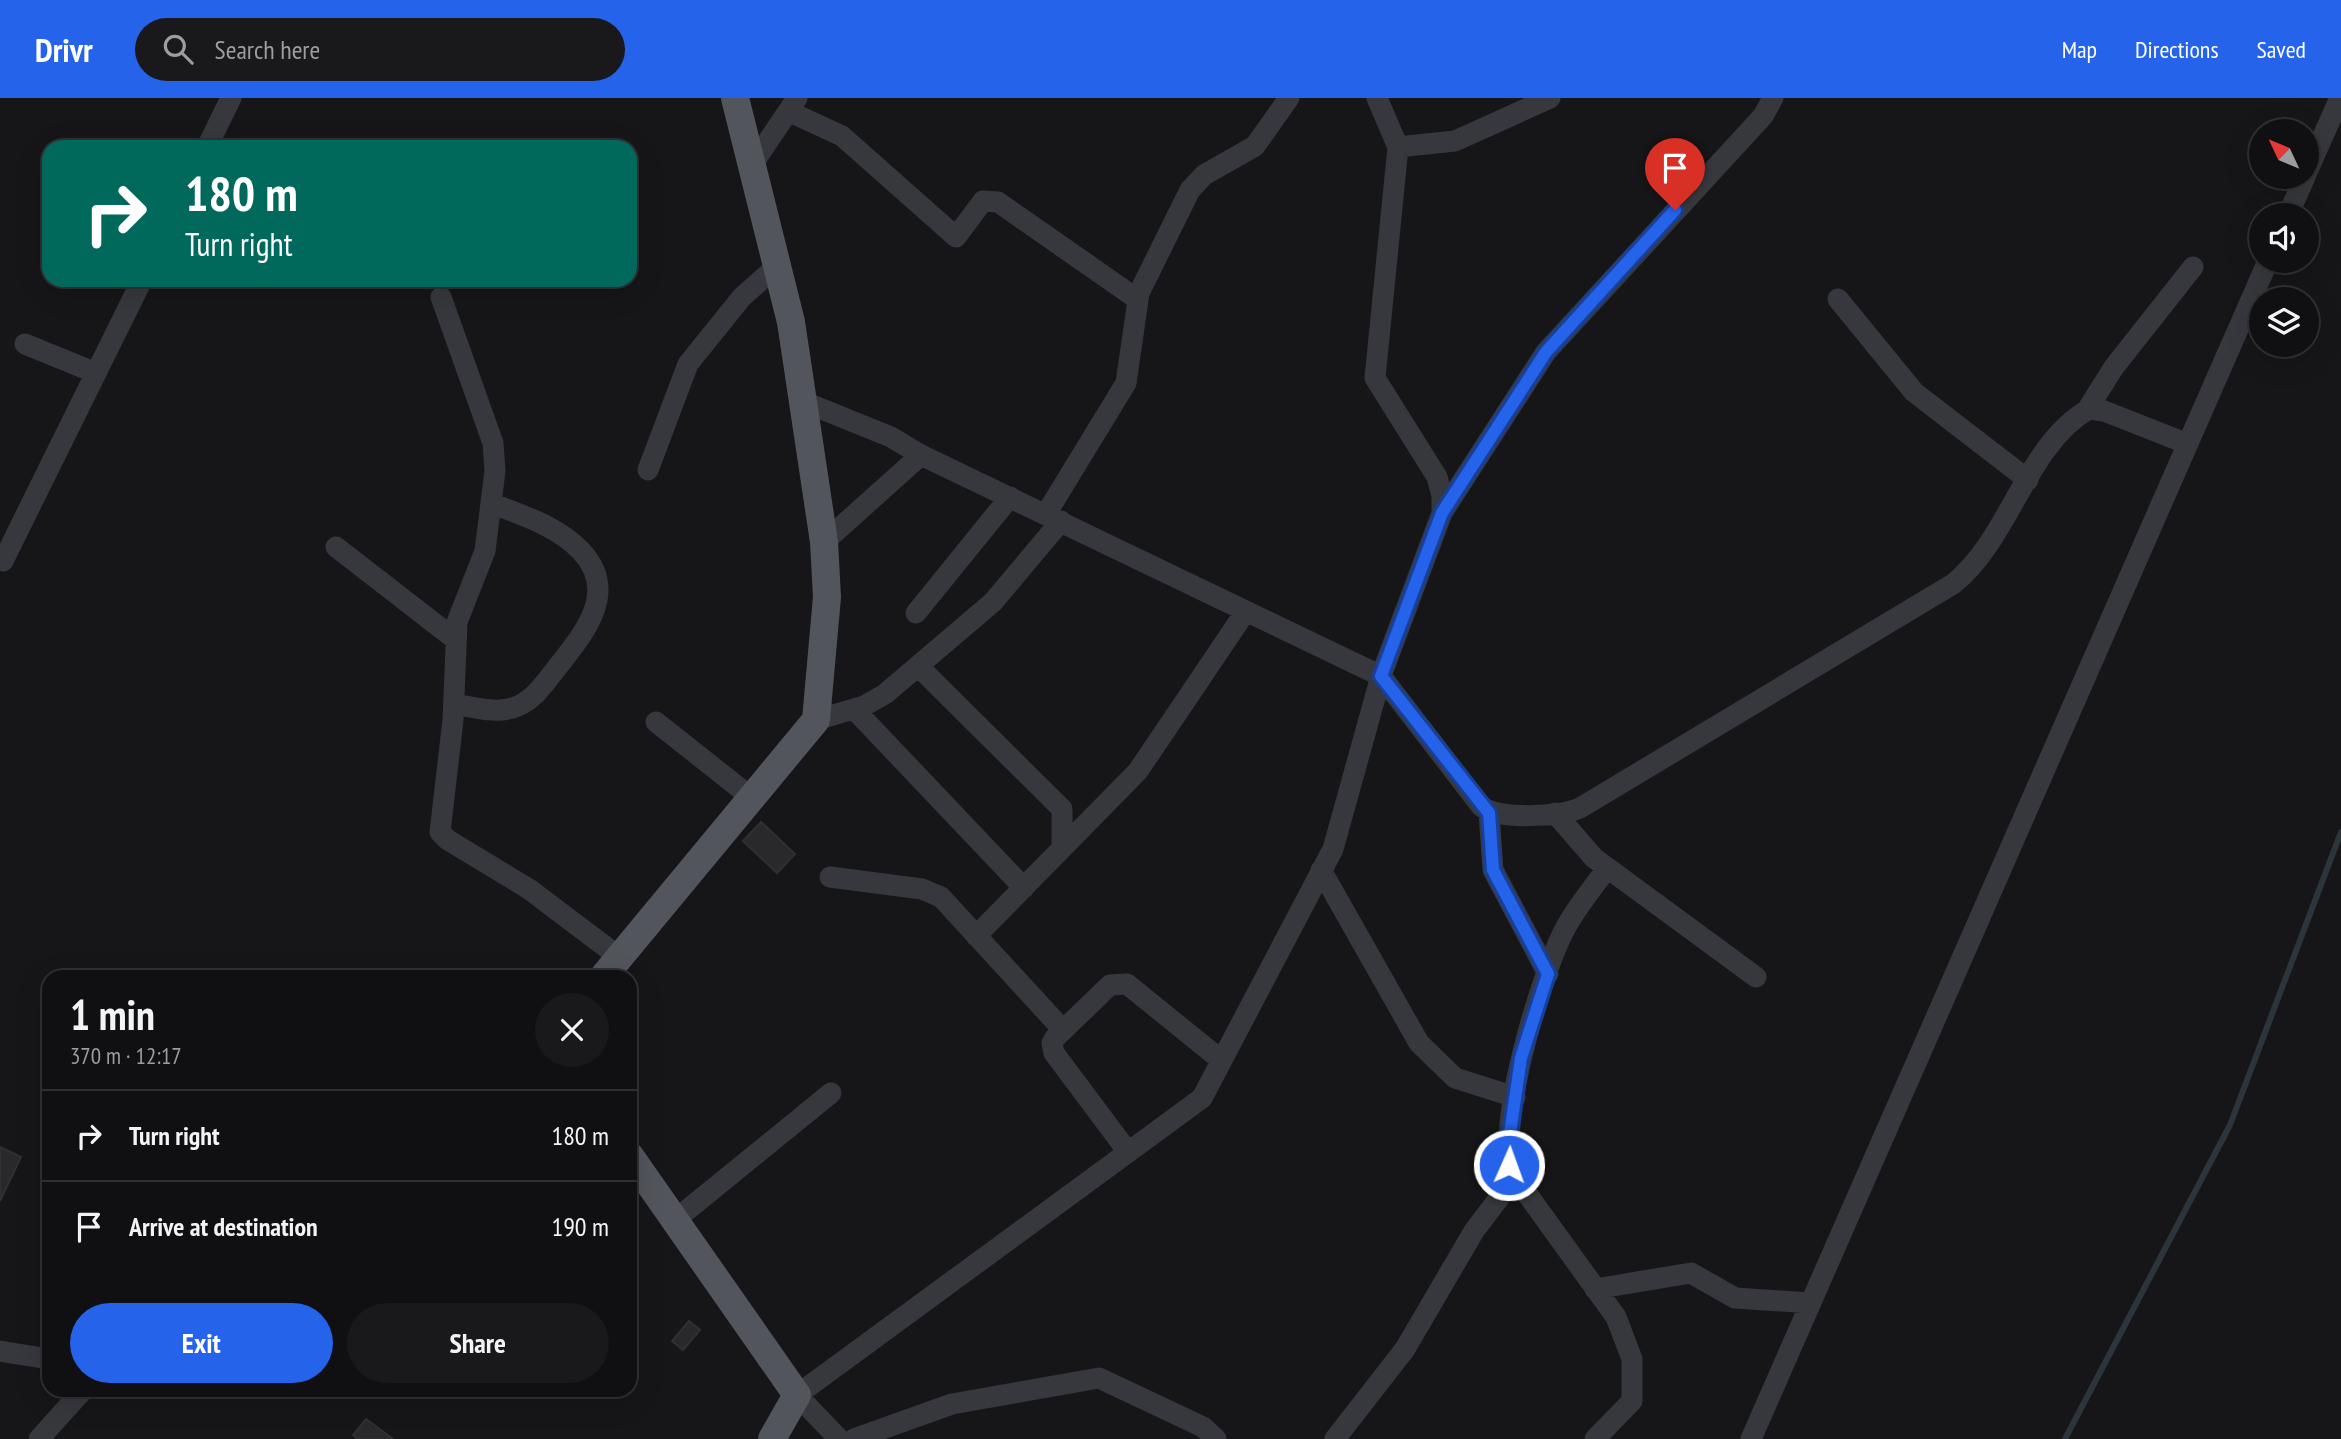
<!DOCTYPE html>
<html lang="en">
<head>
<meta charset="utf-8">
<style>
	:root { --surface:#101012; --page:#19191b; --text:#f1f3f6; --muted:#9c9d9f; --line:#303032; --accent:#2563eb }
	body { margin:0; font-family:"PT Sans Narrow",sans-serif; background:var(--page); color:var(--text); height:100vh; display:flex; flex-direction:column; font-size:26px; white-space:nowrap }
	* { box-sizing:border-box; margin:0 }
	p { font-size:23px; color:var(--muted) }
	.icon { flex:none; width:38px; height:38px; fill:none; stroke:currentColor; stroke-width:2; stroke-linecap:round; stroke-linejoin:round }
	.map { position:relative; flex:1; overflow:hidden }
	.side { position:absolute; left:42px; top:872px; width:595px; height:427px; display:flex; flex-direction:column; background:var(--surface); border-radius:21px; box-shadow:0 7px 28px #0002,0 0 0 2px var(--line) }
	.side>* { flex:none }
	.guide { position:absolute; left:42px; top:42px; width:595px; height:147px; border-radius:21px; box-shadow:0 7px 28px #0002,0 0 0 2px var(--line); background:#00695c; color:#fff; overflow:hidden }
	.needle { width:46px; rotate:314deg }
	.controls { position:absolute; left:2249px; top:21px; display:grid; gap:14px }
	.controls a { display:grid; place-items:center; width:70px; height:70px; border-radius:50%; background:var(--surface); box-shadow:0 7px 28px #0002,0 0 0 2px var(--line); font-size:35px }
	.pin { position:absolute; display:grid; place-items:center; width:60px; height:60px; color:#fff; margin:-72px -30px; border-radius:50% 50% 50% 0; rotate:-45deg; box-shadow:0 0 7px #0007 }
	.pin .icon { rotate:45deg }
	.me { position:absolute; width:77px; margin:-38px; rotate:2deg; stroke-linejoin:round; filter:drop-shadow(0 0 5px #0008) }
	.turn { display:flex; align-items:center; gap:24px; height:147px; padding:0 28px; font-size:32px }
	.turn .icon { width:91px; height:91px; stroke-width:2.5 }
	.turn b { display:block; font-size:49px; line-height:60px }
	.round { display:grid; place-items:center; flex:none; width:74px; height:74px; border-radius:37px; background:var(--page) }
	.head { display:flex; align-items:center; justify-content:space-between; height:119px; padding:0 28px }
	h1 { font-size:42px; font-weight:700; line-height:52px }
	.action { display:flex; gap:14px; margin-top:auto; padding:14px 28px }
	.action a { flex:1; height:80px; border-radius:42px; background:var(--accent); color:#fff; font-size:28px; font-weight:700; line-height:80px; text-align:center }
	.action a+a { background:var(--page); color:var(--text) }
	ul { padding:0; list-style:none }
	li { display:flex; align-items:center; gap:21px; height:91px; padding:0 28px; border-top:2px solid var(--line) }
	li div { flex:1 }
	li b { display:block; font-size:26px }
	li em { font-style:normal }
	header { display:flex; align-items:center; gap:42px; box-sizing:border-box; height:98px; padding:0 35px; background:var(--accent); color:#fff }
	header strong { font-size:33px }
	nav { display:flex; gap:38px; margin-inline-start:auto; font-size:24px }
	.search { width:490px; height:63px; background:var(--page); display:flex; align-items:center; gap:18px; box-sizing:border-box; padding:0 24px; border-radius:38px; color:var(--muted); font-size:26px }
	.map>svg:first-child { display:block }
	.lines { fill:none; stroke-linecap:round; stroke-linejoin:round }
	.stream { stroke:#2c353c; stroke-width:6 }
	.building { fill:#29292c; stroke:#303034; stroke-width:2 }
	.minor { stroke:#37383d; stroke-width:21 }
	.major { stroke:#53555c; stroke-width:28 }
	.route-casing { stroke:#184099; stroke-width:18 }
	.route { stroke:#2563eb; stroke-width:12 }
</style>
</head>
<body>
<header>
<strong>Drivr</strong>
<div class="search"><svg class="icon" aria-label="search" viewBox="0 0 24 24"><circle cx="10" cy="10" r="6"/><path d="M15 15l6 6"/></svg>Search here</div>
<nav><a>Map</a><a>Directions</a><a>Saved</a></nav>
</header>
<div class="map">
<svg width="2341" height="1341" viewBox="0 0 2341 1341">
	<rect width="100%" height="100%" fill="#161618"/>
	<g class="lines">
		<path class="stream" d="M2065,1341L2230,1027L2341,734"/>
	</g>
	<path class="building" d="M761,724L795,756L777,775L743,743Z
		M0,1049L21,1059L0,1103Z
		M689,1223L700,1232L683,1252L672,1243Z
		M366,1321L393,1341H358L353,1337Z"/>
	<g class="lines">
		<path class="minor" d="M788,13L842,38L956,139L983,103L998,104L1137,201
			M207,49L231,0
			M1398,49L1455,43L1550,0
			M752,67L797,0
			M2306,76L2340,0
			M2288,117L2305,79
			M441,199L493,345L495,373L485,453L457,524L453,622L440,734L448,742L529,791L619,859
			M1838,201L1914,294L2028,382
			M25,246L96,275
			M802,303L891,339L921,357L1381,578L1481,708C1497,722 1560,719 1580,710L1953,486C2010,441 2026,347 2089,311L2104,313L2188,346
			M2087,312L2114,269L2193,169
			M648,372L688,266L742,199L777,168
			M1442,415L1546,254L1763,18L1773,0
			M1046,416L1126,285L1139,195L1190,92L1204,77L1255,48L1289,0
			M824,444L921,357
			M336,449L456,542
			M3,463L142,182
			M916,515L1010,399
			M918,568L1062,711V750
			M454,606C473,609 499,617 518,608C536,600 547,582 559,567C585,534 619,493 581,453C558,428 521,417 491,405
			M854,611L1024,790
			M816,622L864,608L885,596L993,504L1061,423
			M656,624L752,700
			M1489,715L1493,772L1548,876
			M1555,715L1594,760L1756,879
			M1321,772L1419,945L1455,980L1515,999
			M830,779L922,791L941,799L1063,932
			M976,838L1138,673L1246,513
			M1128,1054L1054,955L1052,945L1055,940L1110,887L1127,886L1221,962
			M675,1122L831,995
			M1595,1191L1691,1175L1735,1200L1811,1205
			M0,1253L49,1261
			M39,1341L83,1292
			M839,1341L797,1297L1202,1000L1333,751L1381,578L1442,415V398L1437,379L1375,280L1398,49L1377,0
			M854,1341L952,1306L1099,1280L1203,1329L1216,1341
			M1335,1341L1405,1251L1474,1133L1515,1079
			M1595,1341L1632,1303V1261L1616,1219L1515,1079C1493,1034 1539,887 1560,841C1571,816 1591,793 1607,770
			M1751,1341L2268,163"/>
		<path class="major" d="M604,878L816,622L827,499L824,444L791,224L735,0
			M630,1058L797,1297L772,1341"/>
	</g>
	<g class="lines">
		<g class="route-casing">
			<path id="route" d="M1509,1067L1507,1056L1521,960L1548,876L1493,772L1489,715L1381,578L1442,415L1546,254L1675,112"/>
		</g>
		<use href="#route" class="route"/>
	</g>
</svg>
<div class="controls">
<a><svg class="needle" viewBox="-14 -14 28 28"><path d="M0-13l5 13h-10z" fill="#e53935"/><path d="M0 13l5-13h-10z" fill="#9c9d9f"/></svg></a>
<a><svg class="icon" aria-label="sound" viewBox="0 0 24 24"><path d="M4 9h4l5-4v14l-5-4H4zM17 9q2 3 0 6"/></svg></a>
<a><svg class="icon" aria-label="layers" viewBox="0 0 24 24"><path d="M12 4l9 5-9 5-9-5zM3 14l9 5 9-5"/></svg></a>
</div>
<div class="pin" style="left:1675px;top:112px;background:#d93025"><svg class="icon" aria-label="arrive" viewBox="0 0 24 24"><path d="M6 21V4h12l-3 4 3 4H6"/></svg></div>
<svg class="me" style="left:1509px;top:1067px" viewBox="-20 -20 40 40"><circle r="17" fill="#2563eb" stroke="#fff" stroke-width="3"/><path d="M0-11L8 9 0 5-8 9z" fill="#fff"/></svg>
<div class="guide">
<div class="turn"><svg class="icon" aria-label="right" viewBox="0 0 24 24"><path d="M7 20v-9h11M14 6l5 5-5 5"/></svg><div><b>180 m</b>Turn right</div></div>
</div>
<section class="side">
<div class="head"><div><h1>1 min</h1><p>370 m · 12:17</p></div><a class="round"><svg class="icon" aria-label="close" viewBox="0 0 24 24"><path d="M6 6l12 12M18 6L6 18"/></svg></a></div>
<ul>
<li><svg class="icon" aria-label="right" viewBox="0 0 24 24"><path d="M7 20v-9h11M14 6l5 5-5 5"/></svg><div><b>Turn right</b></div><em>180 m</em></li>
<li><svg class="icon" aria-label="arrive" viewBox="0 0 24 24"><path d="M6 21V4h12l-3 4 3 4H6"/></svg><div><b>Arrive at destination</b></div><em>190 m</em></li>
</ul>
<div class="action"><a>Exit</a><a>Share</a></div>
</section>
</div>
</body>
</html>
